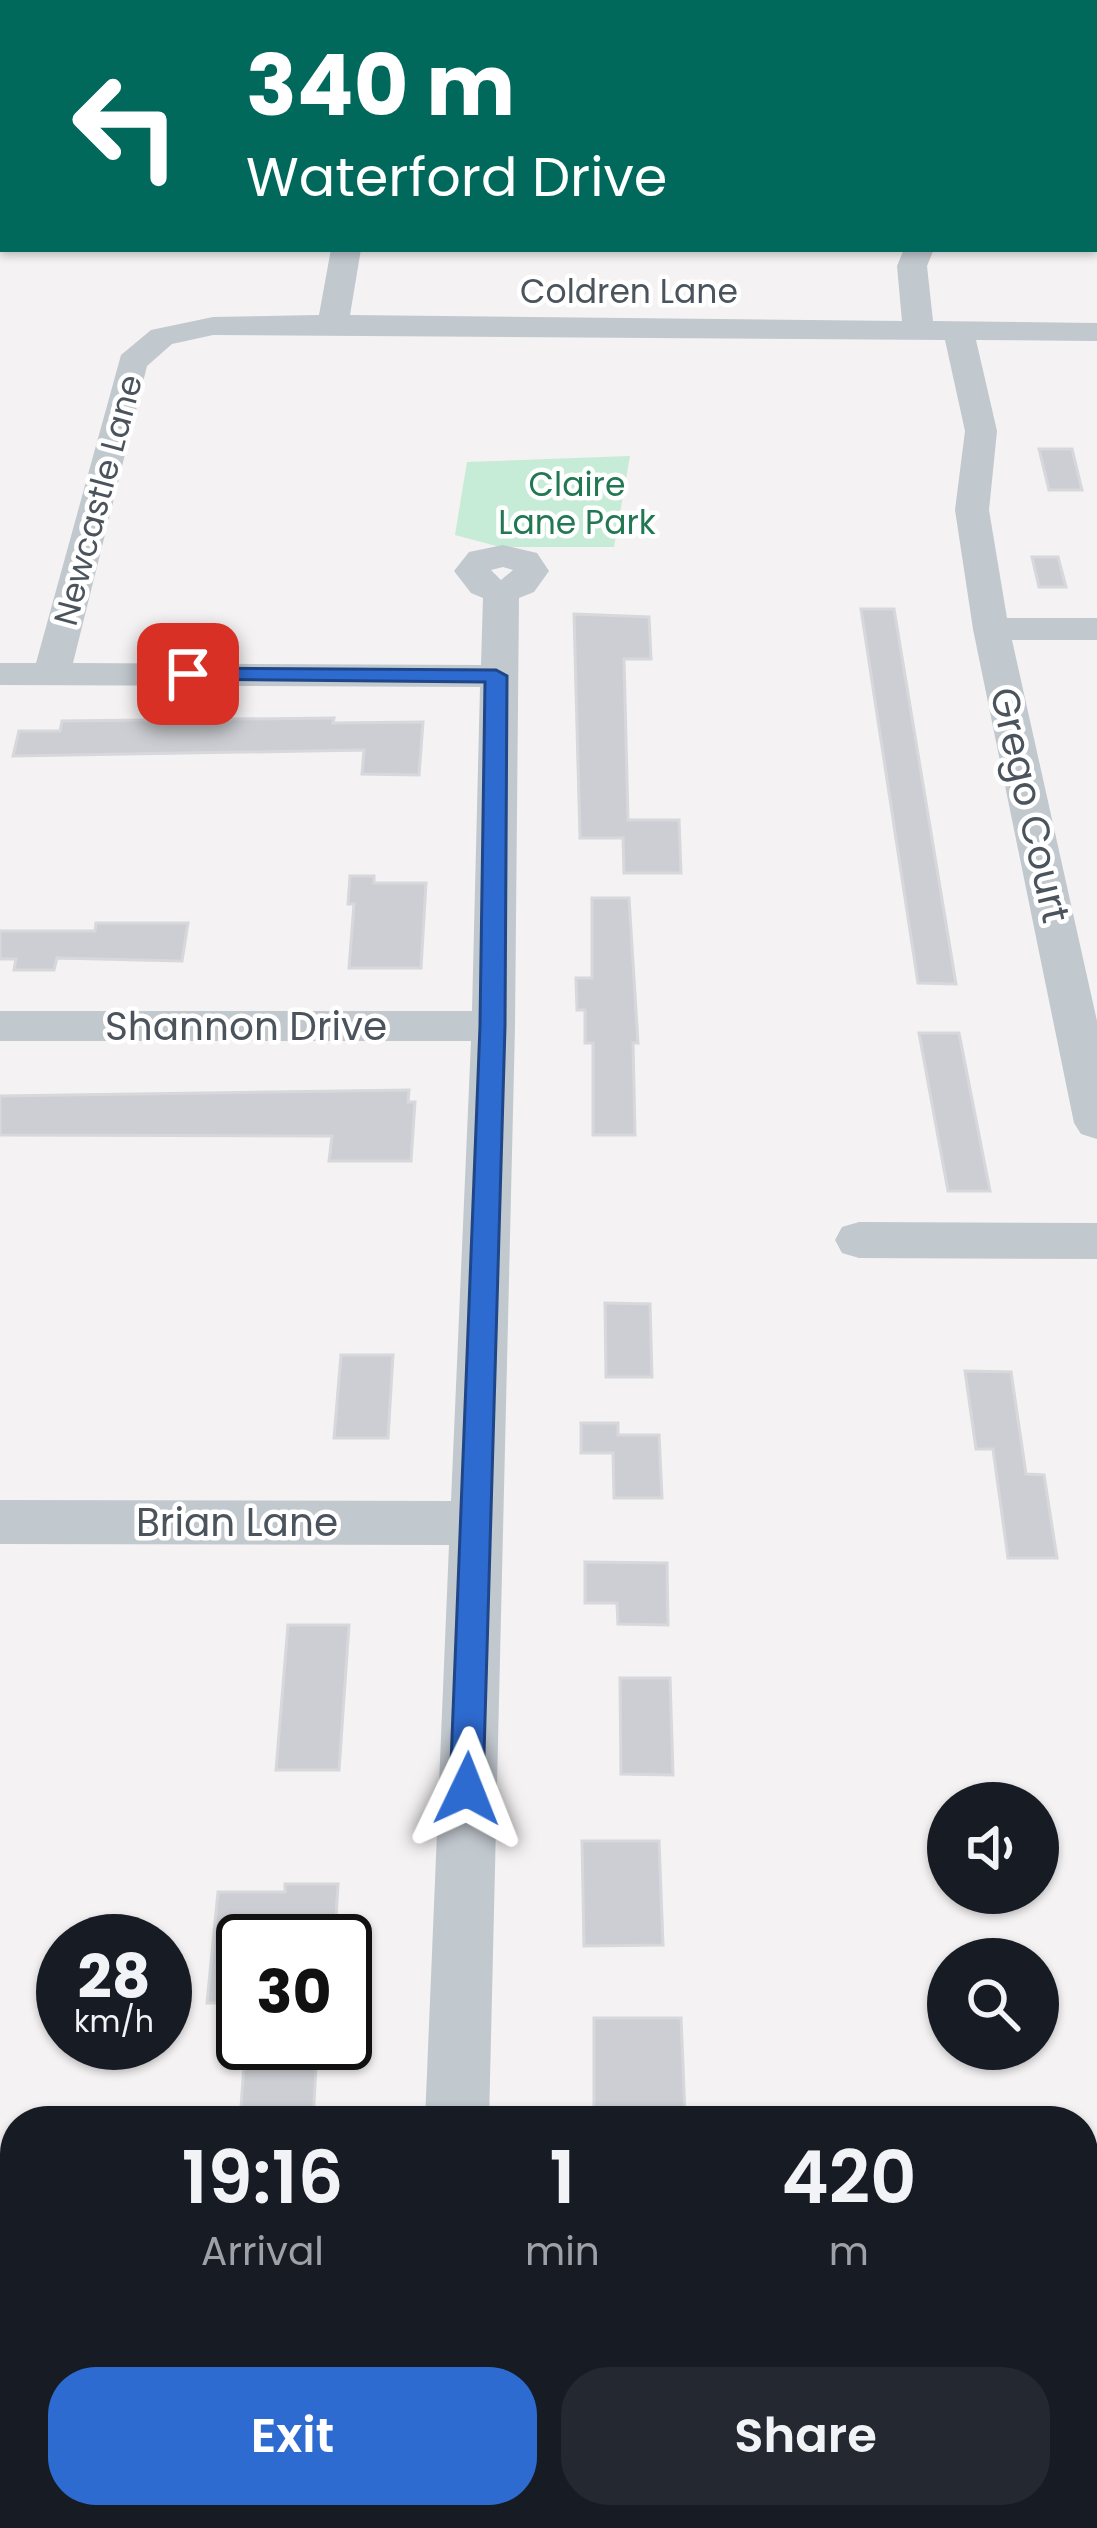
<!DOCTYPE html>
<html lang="en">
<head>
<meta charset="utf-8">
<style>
	:root { --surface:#171b24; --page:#242831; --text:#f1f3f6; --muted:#9ea1a6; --accent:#2e6bd1 }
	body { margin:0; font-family:Poppins,sans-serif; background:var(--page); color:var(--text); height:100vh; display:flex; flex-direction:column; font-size:45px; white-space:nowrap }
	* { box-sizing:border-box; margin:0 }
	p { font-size:39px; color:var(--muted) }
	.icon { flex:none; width:66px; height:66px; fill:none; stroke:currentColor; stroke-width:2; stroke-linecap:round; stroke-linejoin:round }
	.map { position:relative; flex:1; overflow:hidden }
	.drawer { position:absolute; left:0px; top:2106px; width:1098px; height:423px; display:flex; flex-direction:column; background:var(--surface); border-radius:48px 48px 0 0; box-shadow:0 3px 9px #0004 }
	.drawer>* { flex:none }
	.guide { position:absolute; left:0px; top:0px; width:1098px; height:252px; box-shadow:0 3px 9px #0004; background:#00695c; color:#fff; overflow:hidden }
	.controls { position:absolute; left:927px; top:1782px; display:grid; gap:24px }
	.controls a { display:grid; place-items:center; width:132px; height:132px; border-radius:50%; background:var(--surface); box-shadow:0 3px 9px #0004; font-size:60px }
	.speed { position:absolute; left:36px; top:1914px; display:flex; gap:24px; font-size:60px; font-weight:700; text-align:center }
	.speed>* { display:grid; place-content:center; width:156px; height:156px; border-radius:50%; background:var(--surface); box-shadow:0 3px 9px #0004; line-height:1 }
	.speed small { font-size:30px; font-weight:400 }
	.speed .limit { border:6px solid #111; border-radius:18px; background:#fff; color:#111 }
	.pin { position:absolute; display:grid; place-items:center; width:102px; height:102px; color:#fff; margin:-51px; border-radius:24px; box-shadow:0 6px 18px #0006 }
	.me { position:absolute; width:132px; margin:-66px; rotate:2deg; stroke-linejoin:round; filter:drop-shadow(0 0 9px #0008) }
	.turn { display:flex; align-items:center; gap:42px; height:252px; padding:0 48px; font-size:54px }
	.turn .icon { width:156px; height:156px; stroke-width:2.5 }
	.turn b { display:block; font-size:84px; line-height:102px }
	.eta { display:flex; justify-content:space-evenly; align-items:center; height:204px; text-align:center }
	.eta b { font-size:72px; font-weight:600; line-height:84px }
	.action { display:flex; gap:24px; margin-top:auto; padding:24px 48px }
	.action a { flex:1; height:138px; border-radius:48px; background:var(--accent); color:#fff; font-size:48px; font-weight:600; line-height:138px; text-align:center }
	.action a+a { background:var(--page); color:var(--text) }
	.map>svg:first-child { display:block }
	.green { fill:#c6ebd7 }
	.building { fill:#ccced3; stroke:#d6d8dc; stroke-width:3 }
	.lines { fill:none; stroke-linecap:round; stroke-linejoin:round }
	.minor { fill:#c1c8ce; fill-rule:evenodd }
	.route { fill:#2e6bd1; stroke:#1e4688; stroke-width:3 }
	.labels { text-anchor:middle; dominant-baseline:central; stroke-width:9; stroke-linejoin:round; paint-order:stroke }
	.far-street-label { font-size:33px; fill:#4b545d; stroke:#fff }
	.far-park-label { font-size:33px; fill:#227853; stroke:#fff }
	.street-label { font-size:39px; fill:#4b545d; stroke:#fff }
</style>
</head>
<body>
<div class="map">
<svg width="1097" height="2528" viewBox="0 0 1097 2528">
	<rect width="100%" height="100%" fill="#f4f2f2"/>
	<path class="green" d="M630,456L614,547H500L455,535L467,462Z"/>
	<path class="building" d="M1039,449H1072L1082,490H1049Z
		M1032,557H1058L1066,587H1039Z
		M861,609H894L956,984L918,983Z
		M574,614L649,617L651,659H624L628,820H679L681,873H624L623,838H580Z
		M334,718L333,723L423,722L419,775L362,774L364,750L13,756L19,731H60L62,721Z
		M350,876H374V883H426L421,968H349L354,904H348Z
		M592,898H629L638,1043H633L635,1135H593V1043H585V1010H577L576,978H592Z
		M96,923H188L182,961L57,958L54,970H14L16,959H0V931H95Z
		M919,1033H959L990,1191H948Z
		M409,1090L408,1102H415L411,1161H329L332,1136L0,1135V1096Z
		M605,1303L650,1304L652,1377H606Z
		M341,1355H393L388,1438H334Z
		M965,1371L1011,1372L1026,1474L1044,1475L1057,1558H1008L993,1449H976Z
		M581,1423H618V1435H659L662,1498H614L613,1453H581Z
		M585,1562L667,1563L668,1625L618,1624L617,1603H585Z
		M288,1625H349L339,1770H276Z
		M620,1678H670L673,1775L621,1774Z
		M582,1841H659L663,1945L584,1946Z
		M285,1884H338L335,1935L243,1941V2003H207L218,1892H285Z
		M594,2018H681L685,2114H594Z
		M244,2066H316L313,2121H240Z"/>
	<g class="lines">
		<path class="minor" d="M33,0H59L32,3Z
			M214,0H258L212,3Z
			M333,0H375L331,3Z
			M405,0H432L434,3H407Z
			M504,0H545L502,3Z
			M631,0H658L660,3H633Z
			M712,0H740L742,3H714Z
			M794,0H822L824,3H796Z
			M834,0H861L863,3H836Z
			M0,13H3V29H0Z
			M0,96H3V112H0Z
			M1095,106H1097V122H1095Z
			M331,249H361L350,315L902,321L897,266L904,249H934L927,266L933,321L1097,323V341L976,340L997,431L989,510L1007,618H1097V640H1012L1097,1021V1139L1081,1134L1074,1123L973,629L955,510L965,431L945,340L213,335L172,344L147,366L73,663L481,665L483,598L471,593L454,571L469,552L503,545L537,553L549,571L534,592L519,598L515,1026L489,2121H425L449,1545L0,1544V1500L451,1501L471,1041H0V1011H472L480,687L0,685V663H36L121,355L151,330L213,317L319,315ZM503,567L513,570L501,580L491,570Z
			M859,1222L1097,1223V1259L859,1258L842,1253L835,1240L842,1227Z
			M410,2514H480V2528H410Z"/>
	</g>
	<path class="route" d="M188,668L496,670L507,676L505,1026L483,1789L478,1799L467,1804L455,1799L450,1789L480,1026L485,682L180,679V670Z"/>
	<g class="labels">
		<g class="far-street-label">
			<text x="629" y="291">Coldren Lane</text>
			<text transform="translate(98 500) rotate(-75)">Newcastle Lane</text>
		</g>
		<g class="far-park-label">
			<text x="577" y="484">Claire<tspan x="577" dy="38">Lane Park</tspan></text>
		</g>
		<g class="street-label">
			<text transform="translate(1030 805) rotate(77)">Grego Court</text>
			<text x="246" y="1026">Shannon Drive</text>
			<text x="237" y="1522">Brian Lane</text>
		</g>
	</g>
</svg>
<div class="controls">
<a><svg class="icon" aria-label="sound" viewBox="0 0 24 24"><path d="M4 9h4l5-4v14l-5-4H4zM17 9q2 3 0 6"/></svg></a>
<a><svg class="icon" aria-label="search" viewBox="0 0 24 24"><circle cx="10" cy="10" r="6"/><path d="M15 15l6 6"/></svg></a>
</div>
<div class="speed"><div>28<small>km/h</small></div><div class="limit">30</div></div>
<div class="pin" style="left:188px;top:674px;background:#d93025"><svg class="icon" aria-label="arrive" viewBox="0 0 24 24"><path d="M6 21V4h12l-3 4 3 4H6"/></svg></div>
<svg class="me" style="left:467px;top:1789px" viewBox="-20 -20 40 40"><path d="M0-17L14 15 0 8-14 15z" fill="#2e6bd1" stroke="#fff" stroke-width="4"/></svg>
<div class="guide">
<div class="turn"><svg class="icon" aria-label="left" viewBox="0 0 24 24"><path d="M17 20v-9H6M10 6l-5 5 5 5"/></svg><div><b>340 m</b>Waterford Drive</div></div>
</div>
<section class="drawer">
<div class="eta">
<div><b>19:16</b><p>Arrival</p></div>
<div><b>1</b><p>min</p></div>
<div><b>420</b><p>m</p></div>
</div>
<div class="action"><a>Exit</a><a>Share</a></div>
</section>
</div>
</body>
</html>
